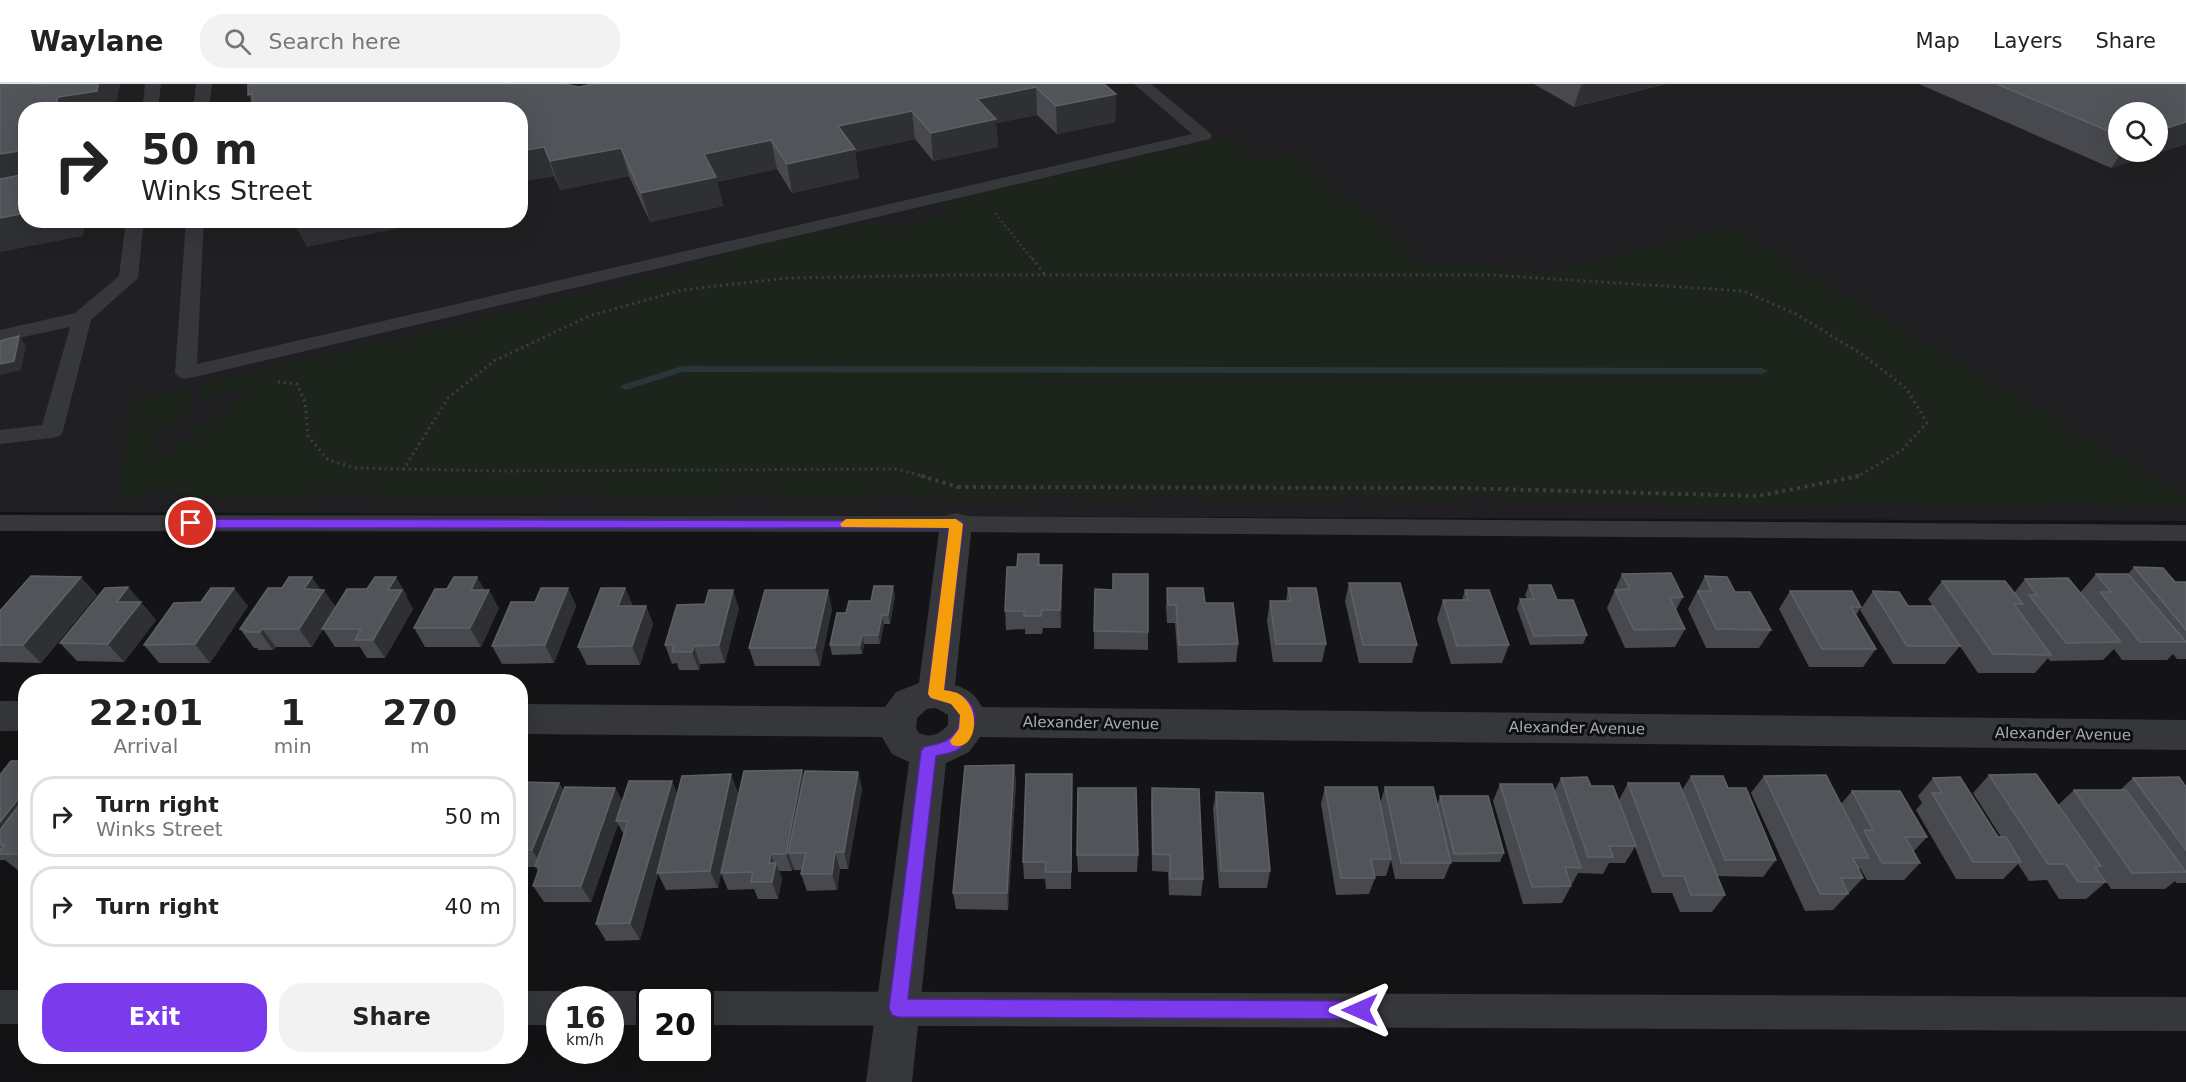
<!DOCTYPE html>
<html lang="en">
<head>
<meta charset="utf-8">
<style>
	:root { --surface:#fff; --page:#f2f2f2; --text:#222; --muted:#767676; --line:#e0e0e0; --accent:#7c3aed }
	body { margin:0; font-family:"DejaVu Sans",sans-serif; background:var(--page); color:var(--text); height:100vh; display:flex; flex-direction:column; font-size:22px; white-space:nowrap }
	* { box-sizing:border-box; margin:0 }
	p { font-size:20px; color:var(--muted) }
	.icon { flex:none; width:33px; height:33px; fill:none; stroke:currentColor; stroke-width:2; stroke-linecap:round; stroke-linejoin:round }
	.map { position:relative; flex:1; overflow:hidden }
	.details { position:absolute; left:18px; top:590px; width:510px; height:390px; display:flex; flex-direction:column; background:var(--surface); border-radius:24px; box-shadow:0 6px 24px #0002 }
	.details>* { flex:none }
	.guide { position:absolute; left:18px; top:18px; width:510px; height:126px; border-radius:24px; box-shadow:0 6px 24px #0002; background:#fff; color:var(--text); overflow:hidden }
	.buttons { position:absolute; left:2108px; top:18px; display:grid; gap:12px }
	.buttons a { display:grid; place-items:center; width:60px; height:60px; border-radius:50%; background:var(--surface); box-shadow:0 6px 24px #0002; font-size:30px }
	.speed { position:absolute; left:546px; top:902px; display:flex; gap:12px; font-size:30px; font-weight:700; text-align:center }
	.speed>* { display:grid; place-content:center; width:78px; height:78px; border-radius:50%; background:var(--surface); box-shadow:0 6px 24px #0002; line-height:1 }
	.speed small { font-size:15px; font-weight:400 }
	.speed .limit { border:3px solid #111; border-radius:9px; background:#fff; color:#111 }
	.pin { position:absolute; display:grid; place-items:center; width:51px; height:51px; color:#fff; margin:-26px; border:3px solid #fff; border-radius:50%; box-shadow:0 2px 6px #0007 }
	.me { position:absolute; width:66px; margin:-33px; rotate:270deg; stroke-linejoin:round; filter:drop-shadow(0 0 4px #0008) }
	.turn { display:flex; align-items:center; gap:21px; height:126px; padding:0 24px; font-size:27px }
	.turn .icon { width:78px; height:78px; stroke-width:2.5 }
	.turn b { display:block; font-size:42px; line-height:51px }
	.eta { display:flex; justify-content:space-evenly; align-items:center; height:102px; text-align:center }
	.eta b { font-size:36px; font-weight:800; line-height:42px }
	.action { display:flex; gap:12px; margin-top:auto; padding:12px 24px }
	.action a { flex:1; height:69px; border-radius:24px; background:var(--accent); color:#fff; font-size:24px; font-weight:800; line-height:69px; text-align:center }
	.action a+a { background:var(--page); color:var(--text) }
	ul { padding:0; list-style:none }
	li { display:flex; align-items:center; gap:18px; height:81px; margin:0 12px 9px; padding:0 12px; border:3px solid var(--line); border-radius:24px }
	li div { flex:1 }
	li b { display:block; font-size:22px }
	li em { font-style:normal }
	header { display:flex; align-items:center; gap:36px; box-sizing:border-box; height:84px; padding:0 30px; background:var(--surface); border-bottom:2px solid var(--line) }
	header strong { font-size:28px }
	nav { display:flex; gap:33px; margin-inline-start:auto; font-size:21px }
	.search { width:420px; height:54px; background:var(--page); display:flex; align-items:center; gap:15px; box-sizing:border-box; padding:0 21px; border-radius:24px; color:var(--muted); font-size:22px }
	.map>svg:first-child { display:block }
	.built { fill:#202023; fill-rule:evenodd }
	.green { fill:#1c241c }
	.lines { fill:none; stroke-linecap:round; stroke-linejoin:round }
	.stream { fill:#2a353a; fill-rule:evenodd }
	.path-far2 { stroke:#3b3e42; stroke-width:2; stroke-dasharray:2 3; stroke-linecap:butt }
	.path-far1 { stroke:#3b3e42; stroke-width:3; stroke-dasharray:2 4; stroke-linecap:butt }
	.path { stroke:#3b3e42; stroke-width:4; stroke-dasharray:3 4.5; stroke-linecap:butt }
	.lane { fill:#35373b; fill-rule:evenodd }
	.street { fill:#35373b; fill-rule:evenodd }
	.wall { fill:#47494e; fill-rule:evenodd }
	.shaded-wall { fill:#2e3033 }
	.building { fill:#515459; stroke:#5e6268; stroke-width:1.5 }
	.route { fill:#7c3aed; stroke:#51269a; stroke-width:1.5 }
	.slow { fill:#f59e0b }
	.labels { text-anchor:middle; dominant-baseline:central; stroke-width:6; stroke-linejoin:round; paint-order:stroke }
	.street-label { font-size:15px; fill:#a5adb7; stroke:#0f0f11 }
</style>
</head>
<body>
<header>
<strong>Waylane</strong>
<div class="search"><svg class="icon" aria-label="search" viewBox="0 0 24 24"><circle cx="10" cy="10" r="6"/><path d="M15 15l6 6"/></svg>Search here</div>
<nav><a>Map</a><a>Layers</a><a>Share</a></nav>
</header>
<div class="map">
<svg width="2186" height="998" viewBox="0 0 2186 998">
	<rect width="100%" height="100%" fill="#141416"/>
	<path class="built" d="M104,0H2186V437L0,428V17ZM26,26H520V136H26ZM2118,28H2157V68H2118Z"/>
	<path class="green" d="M1224,54L1239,59L1258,76L1295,70L1410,165L1413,180L1489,182L1549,190L1728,142L2186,412V422L2104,424L2098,418H2044L2045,422L1931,423L1927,418H1839L1842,423L1669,421L1667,417H1503L1500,411H1457L1458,417L1386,416L1385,413L1343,411L1344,416H1201L1200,411H1140L1141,416L1073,415L1072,409H1028L1027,416L912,415V410H870L868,415L783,414L784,410L731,409L729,414L599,413V409H558L556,414L373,413L375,409H319L315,414L188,413L191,409L148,408L144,413L119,412L131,318L191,302L189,328L178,331L176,342L157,347L154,373L174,369L176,359L193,354V344L213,340L214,330L231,326V318L250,313V304L201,315L202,300L702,183L700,178L727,172L725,168L823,145L826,149L882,136L889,145L946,131L937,119Z"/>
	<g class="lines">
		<path class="stream" d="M682,282L1762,284L1768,287L1762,290L683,288L626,306L620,303L622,301Z"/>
		<path class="path-far2" d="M995,129L1033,176"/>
		<path class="path-far1" d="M1032,174L1045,191
			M278,298L297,300L305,318L308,352L328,376L357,384L499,387L897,385L926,393
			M403,386L448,314L494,277L589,232L682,206L788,194L953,191H1490L1743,207L1796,230L1863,271L1907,305L1927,339L1902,366L1859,392L1852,393"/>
		<path class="path" d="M921,392L958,403V405
			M958,403L1459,404L1758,412L1859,392"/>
		<path class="lane" d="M145,0H161L158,26H142Z
			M196,0H212L209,26H193Z
			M1134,0H1151L1210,49L1212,52L1210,55L186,295L179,293L175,289L186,136H204L197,280L1192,50Z
			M126,136H144L138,194L91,236L63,347L60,352L52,354L0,360V346L42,341L70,243L0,258V246L75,229L119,192Z
			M0,431L956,432L2186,441V457L956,448L0,447Z
			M0,906H26V940H0Z
			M520,907H560L572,912L573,915H560V941H520Z
			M610,907H650L662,912L663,915H650V941H610V915H597L598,912Z
			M700,907L2186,913V947L700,941V915H687L688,912Z"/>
		<path class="street" d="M956,429L967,432L972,440L955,601C968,605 976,611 982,623L2186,636V666L980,653L969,668L946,679L912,998H866L909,678L892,670L882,653L520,650V620L885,623L896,608L919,599L940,440L945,432ZM936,624L948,631V641C939,651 930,654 919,649L916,644L917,634L927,625Z
			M0,617H26V647H0Z"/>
	</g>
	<path class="wall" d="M1104,0L1116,10L1115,38L1057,50L1037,31L996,39L998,63L933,77L915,55L855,68L859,94L792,109L777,85L717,98L723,122L650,138L629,92L560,106L554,92L520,98V26L252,24V19L579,3Z
		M1534,0H1666L1574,23Z
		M1919,0H2186V60L2111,84ZM2118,28H2157V68H2118Z
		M1039,470L1040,481L1062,500L1061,544H1043L1042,550H1025V545L1006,546L1005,527L1017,483Z
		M2134,483L2175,498H2186V575H2177L2173,570L2167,576H2122L2114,565L2103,576L2050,577L2048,574L2035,589H1978L1928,515L1942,497L2014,509L2025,495L2080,509L2096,490H2128Z
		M1622,490L1683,513L1676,526L1685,545L1675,563L1625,564L1607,524Z
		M1705,492L1735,508L1771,546L1759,564H1706L1688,525Z
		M477,493L484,506L499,524L481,563H425L414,544Z
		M1349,499L1417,561L1412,579H1359L1345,517Z
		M1529,501L1557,516L1587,551L1583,560L1530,561L1517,524L1520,515H1527L1525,511Z
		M128,503L156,536L124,578L77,577L60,559Z
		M568,504L576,522L554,579L502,580L492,562L535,518Z
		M625,504L633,522H646L653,540L640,581H587L578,563Z
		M1167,504L1205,519L1238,560L1236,578L1178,579L1175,539H1167L1166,523Z
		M1288,504L1326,560L1322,578H1273L1267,536L1270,517H1286Z
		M321,505L336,523L407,511L406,513L413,525L385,574H367L360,563H335L323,545L312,563H276L273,566H259L257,564H254L240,545Z
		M1465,506L1509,561L1502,579L1451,580L1437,535L1443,516H1462Z
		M1790,507L1861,523L1856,531L1876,565L1863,583H1809L1779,525Z
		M1873,507L1908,522L1960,562L1945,580H1893L1860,526Z
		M97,511L41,579L0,578V527Z
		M895,511L890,540H884L880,560H864L862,570L832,571L830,561L846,529L871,517Z
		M201,518L248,522L210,579H159L144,561Z
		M739,524L725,579L700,580L699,586H679L677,579L672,580L665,561Z
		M832,525L820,582H755L749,564Z
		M1094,547L1148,548V566L1094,565Z
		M26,677V787H19L5,776H0V691Z
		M1014,681L1016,699L1008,826L956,825L953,809Z
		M858,688L862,705L848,785H840L837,806L807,807L801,790L802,786H794L793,782L792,787H779L782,795L778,815H758L754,805L728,806L721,789L804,692Z
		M1072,690L1071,805H1046L1045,795H1024L1023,778Z
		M1989,691L2058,721L2074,706H2120L2133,694L2186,703V799H2177L2175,797L2165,805H2111L2098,785L2106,798L2086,815H2059L2047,796L2029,797L2018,780L2003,795H1956L1916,726L1922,719L1918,712L1933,694L1998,753H2001L1973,709Z
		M1691,692L1728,704L1776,776L1763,793L1717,792L1725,811L1712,828H1680L1672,809H1652L1635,763L1625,779H1609L1603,790L1578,789L1572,800H1571V802L1562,819L1523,820L1493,717L1500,700L1555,706L1561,694L1591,702L1619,716L1628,699L1682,706Z
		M1764,692L1841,720L1852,707L1927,753L1914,767L1920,779L1904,796H1867L1860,784L1859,785L1863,794L1833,826L1805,827L1751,709Z
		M672,697L677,710L738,708L718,804L666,806L658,790L640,856L606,857L596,840L624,751L618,740L591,818H544L533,802L538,787L535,783H520V698L559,699L564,707L615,704L622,717Z
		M1325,703L1380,720L1385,703L1437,721L1440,712L1504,769L1500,778H1451L1444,795H1395L1391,776L1386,792H1375V794L1369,810L1336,811L1321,720Z
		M1152,704L1203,795L1201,812L1169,811L1168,788L1152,787L1151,721Z
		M1216,708L1270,787L1267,804H1219L1213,725Z
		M1077,771H1138L1137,788H1078Z"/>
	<path class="shaded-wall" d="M98,0H120L115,26H55L58,13Z
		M1585,0H1666L1574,23L1581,1Z
		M1036,3L1037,31L996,39L998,63L933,77L931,49L977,15Z
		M252,10L255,26L248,11Z
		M1116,10L1115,38L1057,50L1056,22Z
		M912,27L915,55L855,68L859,94L792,109L787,80L838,42Z
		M24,34H26V53L20,45Z
		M2186,38V60L2111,84L2122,68H2157V47Z
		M771,56L777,85L717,98L723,122L650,138L641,109L704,70Z
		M544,63L554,92L520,98V67Z
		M621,64L629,92L560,106L550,77Z
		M26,66V98L0,103V70Z
		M26,129V136H86L83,152L0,168V134Z
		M292,136H420V140L307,163Z
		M19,252L26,262L21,286L0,291V280Z
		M1062,481V500L1061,544L1060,526Z
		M81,493L97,511L41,579L23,561Z
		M312,493L322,507L324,506L336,524L312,563L299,545L304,505Z
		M396,493L407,511L406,513L413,525L385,574L373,556L388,506Z
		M477,493L487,510L489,506L499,524L481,563L470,544L471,506Z
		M893,502L895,511L890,540L888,531Z
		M128,503L156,536L124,578L108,560L117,518Z
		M234,504L248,522L210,579L195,560Z
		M568,504L576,522L554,579L545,561Z
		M625,504L633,522H618Z
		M733,506L739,524L725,579L719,561Z
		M828,506L832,525L820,582L815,564Z
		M646,522L653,540L640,581L632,562Z
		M882,531L884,540L880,560L878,551Z
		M262,545L276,563L273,566L260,548Z
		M862,551L864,560L862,570L860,561Z
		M694,562L700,580L699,586L692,568Z
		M1014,681L1016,699L1008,826L1007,809Z
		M802,686L807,704L788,769L793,782L792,787L786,770Z
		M858,688L862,705L848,785L844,768Z
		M731,690L738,708L718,804L710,787Z
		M672,697L679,714L657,789L658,790L640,856L630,839Z
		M559,699L568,716L543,783L532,766Z
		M615,704L624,721L616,737L618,740L591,818L581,802Z
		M26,705V749L5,761H0V738Z
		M835,768L840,785L837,806L832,790Z
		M771,770L775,782L776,779L782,795L778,815L772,798L769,779Z"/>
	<path class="building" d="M0,0H98L97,7L58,13L55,26H26V34H24L20,45L26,44V66L0,70Z
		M248,0H564L579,3L593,0H1104L1116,10L1056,22L1036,3L977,15L996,35L931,49L912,27L838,42L855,65L787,80L771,56L704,70L716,93L641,109L621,64L550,77L544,63L520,67V26H247L252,24V10L248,11Z
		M1997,0H2186V38L2157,47V28H2118V51Z
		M26,90V129L0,134V95Z
		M19,252L14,277L0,280V257Z
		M1018,470H1039L1038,481H1062L1060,526H1042L1041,532H1024V527H1005L1007,483H1017Z
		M2134,483L2163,484L2175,498H2186V546Z
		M1671,489L1683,513L1670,514L1685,545L1634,546L1615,506L1630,505L1622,490Z
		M1113,490H1148V548L1094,547L1095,505L1113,506Z
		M2096,490H2128L2186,558H2140L2100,508H2111Z
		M31,492L81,493L23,561H0V527Z
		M1705,492L1727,493L1735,508H1750L1771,546L1716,545L1698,507H1711Z
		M289,493H312L304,505L324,506L299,545H262L260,548H245L246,546L240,545L268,504H282Z
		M375,493H396L388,506H402L373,556H355L361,545H322L347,505H367Z
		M454,493H477L471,506H489L470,544H414L435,505H447Z
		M2068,494L2121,558L2066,559L2029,511H2037L2025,495Z
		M1942,497H2005L2023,520H2014L2051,571L1993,570Z
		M1349,499H1400L1417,561H1363Z
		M1529,501H1551L1557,516H1573L1587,551L1534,552L1520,515H1534Z
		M874,502H893L888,531H882L878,551H862L860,561H830L837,529H846L849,517H871Z
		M128,503L117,518H141L108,560L60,559L105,504Z
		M211,504H234L195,560L144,561L174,519L201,518Z
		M541,504H568L545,561L492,562L511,518H535Z
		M601,504H625L618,522H646L632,562L578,563Z
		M1167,504H1203L1205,519H1233L1238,560L1179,561L1176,521H1168Z
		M1288,504H1316L1326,560H1276L1270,517H1291Z
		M709,506H733L719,561L694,562L692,568H672L674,561H665L677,521L705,520Z
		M765,506H828L815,564H749Z
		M1465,506H1489L1509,561L1457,562L1443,516H1468Z
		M1790,507H1852L1861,523H1851L1876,565H1822Z
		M1873,507L1899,508L1908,522H1933L1960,562H1907Z
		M11,677H26V705L0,738V691Z
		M1014,681L1007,809H953L965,682Z
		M802,686L786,770H771L769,779H776L772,798H751L753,788L721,789L744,687Z
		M805,687L858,688L844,768H835L832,790H801L806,769H788Z
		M731,690L710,787L657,789L682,692Z
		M1026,690H1072L1071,788H1045L1046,778H1023Z
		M2036,690L2101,782L2095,783L2106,798H2078L2066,780H2048L1989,691Z
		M1826,691L1869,774H1853L1863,794H1841L1848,810H1820L1764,692Z
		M1691,692H1723L1728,704H1746L1776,776H1725Z
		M1587,693L1591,702H1613L1636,762H1609L1613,773H1588L1561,694Z
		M1960,693L1998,753H2006L2021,778H1973L1932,709H1942L1933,694Z
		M2179,693L2186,703V766L2133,694Z
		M629,697H672L630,839L596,840L628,737H616Z
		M520,698L559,699L532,766H520Z
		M1628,699H1679L1725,811H1691L1684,792H1663Z
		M1500,700H1552L1581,784L1565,783L1571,802L1532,803Z
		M565,703L615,704L581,802H533L540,782H535Z
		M1325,703H1377L1391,775H1371L1375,794H1341Z
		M1385,703H1433L1451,779H1401Z
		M1078,704H1136L1138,771H1077Z
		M1152,704L1199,705L1203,795H1170V771L1153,770Z
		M2074,706H2126L2186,788L2132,789Z
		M1852,707H1900L1927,753H1905L1920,779H1882L1864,746H1873Z
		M1216,708L1263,709L1270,787H1221Z
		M26,712V767L23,770H0V767L5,761H0V746Z
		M1440,712H1488L1504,769L1454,770Z"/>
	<path class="route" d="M191,435L961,437L963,440L944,606C950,608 957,608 962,612C984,625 975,656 955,667C950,670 942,670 936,672L908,915L1360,917L1367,920L1369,926L1367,932L1360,935L898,933L892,931L889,924L921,667L924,663C931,661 941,660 947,656C958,649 967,631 953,621C947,617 938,616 931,614L928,610L949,444H191L185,439Z"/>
	<path class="slow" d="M846,435H956L963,440L944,606C949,607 958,608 962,612C983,629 975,669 952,661L950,657L959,645L960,631L951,620L931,614L928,610L949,444L842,443L840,440Z"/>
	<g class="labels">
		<g class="street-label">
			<text transform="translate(1091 639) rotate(1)">Alexander Avenue</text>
			<text transform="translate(1577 644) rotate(1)">Alexander Avenue</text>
			<text transform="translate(2063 650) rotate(1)">Alexander Avenue</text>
		</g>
	</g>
</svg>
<div class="buttons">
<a><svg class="icon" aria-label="search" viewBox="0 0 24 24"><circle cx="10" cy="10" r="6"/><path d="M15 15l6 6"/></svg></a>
</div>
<div class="speed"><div>16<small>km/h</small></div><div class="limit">20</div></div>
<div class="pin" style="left:191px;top:439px;background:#d93025"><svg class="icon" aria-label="arrive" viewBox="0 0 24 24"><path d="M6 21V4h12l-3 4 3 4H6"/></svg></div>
<svg class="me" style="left:1360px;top:926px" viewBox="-20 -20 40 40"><path d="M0-17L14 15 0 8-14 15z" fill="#7c3aed" stroke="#fff" stroke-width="4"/></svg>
<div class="guide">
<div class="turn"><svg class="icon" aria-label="right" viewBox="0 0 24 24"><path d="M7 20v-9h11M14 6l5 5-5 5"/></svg><div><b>50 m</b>Winks Street</div></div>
</div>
<section class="details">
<div class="eta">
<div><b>22:01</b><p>Arrival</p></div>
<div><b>1</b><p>min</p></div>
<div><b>270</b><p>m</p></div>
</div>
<ul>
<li><svg class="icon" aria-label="right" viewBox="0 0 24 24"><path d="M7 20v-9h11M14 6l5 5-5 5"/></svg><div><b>Turn right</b><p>Winks Street</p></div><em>50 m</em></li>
<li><svg class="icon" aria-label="right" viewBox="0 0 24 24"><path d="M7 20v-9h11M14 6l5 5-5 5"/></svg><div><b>Turn right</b></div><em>40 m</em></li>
</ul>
<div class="action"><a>Exit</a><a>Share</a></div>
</section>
</div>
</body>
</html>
